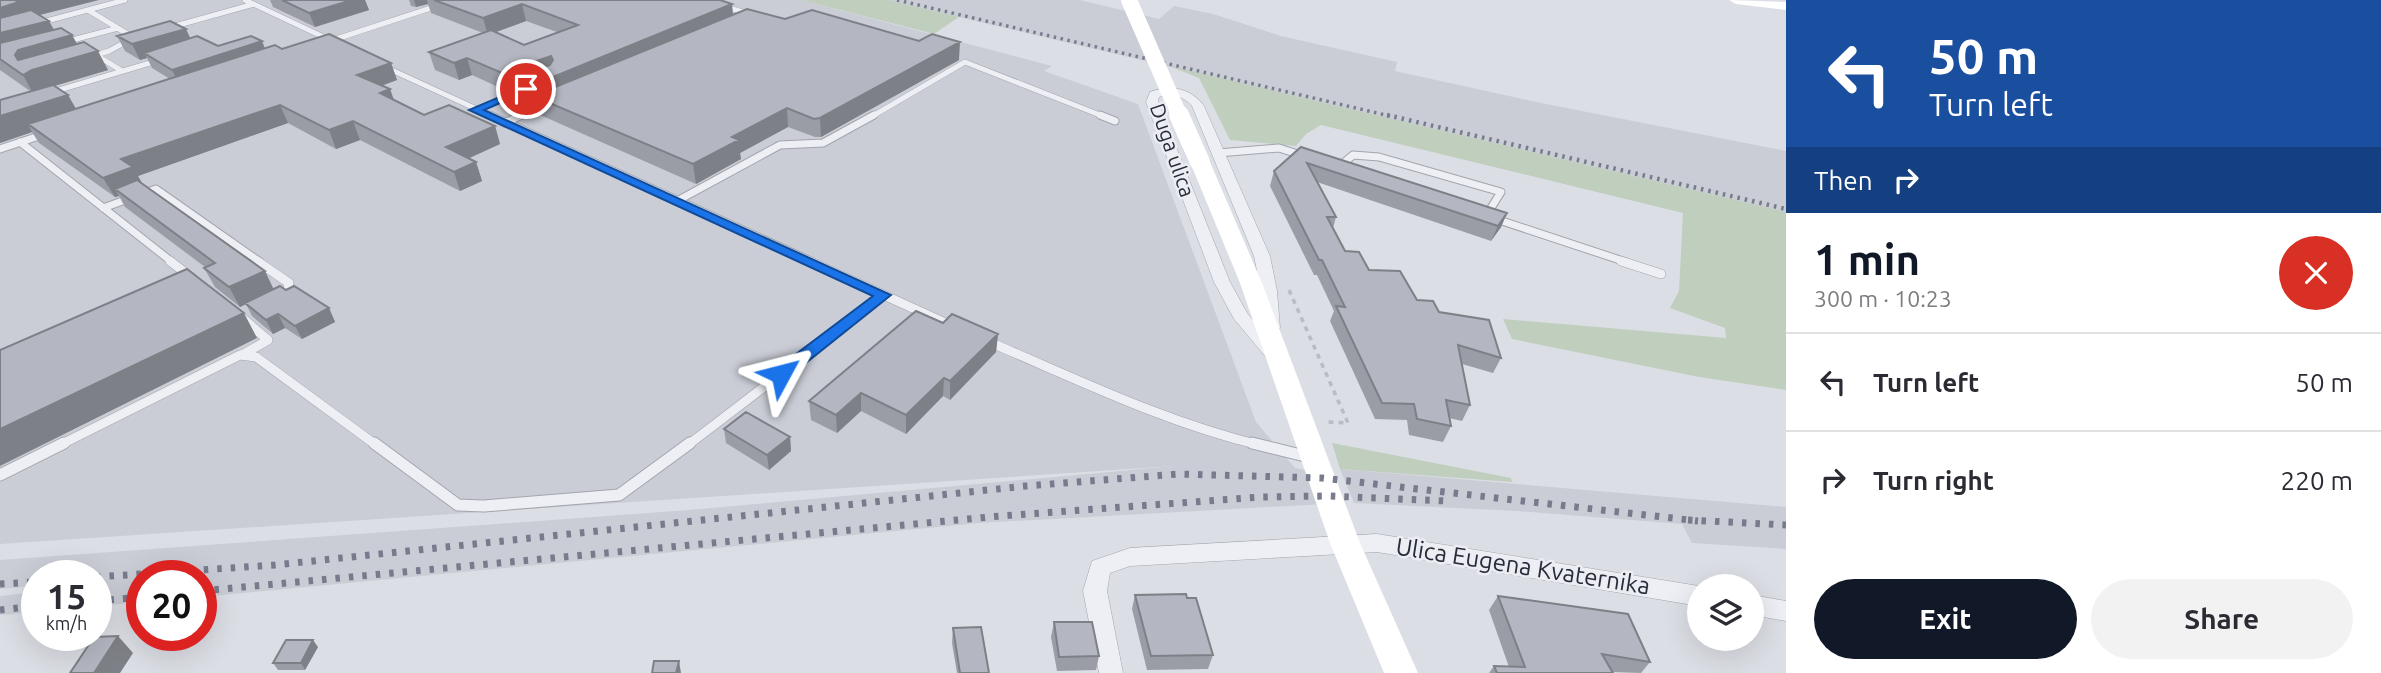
<!DOCTYPE html>
<html lang="en">
<head>
<meta charset="utf-8">
<style>
	:root { --surface:#fff; --page:#f2f2f3; --text:#2b2b33; --muted:#7c7c81; --line:#e1e1e2; --accent:#111827 }
	body { margin:0; font-family:Ubuntu,sans-serif; background:var(--page); color:var(--text); height:100vh; display:flex; flex-direction:column; font-size:26px; white-space:nowrap }
	* { box-sizing:border-box; margin:0 }
	p { font-size:23px; color:var(--muted) }
	.icon { flex:none; width:38px; height:38px; fill:none; stroke:currentColor; stroke-width:2; stroke-linecap:round; stroke-linejoin:round }
	.map { position:relative; flex:1; overflow:hidden }
	.panel { display:flex; flex-direction:column; background:var(--surface); width:595px }
	.panel>* { flex:none }
	.hud { background:#1a4fa0; color:#fff; overflow:hidden }
	.tools { position:absolute; left:1687px; top:574px; display:grid; gap:14px }
	.tools a { display:grid; place-items:center; width:77px; height:77px; border-radius:50%; background:var(--surface); box-shadow:0 7px 28px #0002; font-size:35px }
	.speed { position:absolute; left:21px; top:560px; display:flex; gap:14px; font-size:35px; font-weight:700; text-align:center }
	.speed>* { display:grid; place-content:center; width:91px; height:91px; border-radius:50%; background:var(--surface); box-shadow:0 7px 28px #0002; line-height:1 }
	.speed small { font-size:18px; font-weight:400 }
	.speed .limit { border:10px solid #d22; background:#fff; color:#111 }
	.pin { position:absolute; display:grid; place-items:center; width:60px; height:60px; color:#fff; margin:-30px; border:4px solid #fff; border-radius:50%; box-shadow:0 2px 7px #0007 }
	.me { position:absolute; width:77px; margin:-38px; rotate:52deg; stroke-linejoin:round; filter:drop-shadow(0 0 5px #0008) }
	.turn { display:flex; align-items:center; gap:24px; height:147px; padding:0 28px; font-size:32px }
	.turn .icon { width:91px; height:91px; stroke-width:2.5 }
	.turn b { display:block; font-size:49px; line-height:60px }
	.then { display:flex; align-items:center; height:66px; padding:0 28px; background:#0003; gap:14px; font-size:26px }
	.round { display:grid; place-items:center; flex:none; width:74px; height:74px; border-radius:37px; background:var(--page) }
	.headline { display:flex; align-items:center; justify-content:space-between; height:119px; padding:0 28px }
	h1 { font-size:42px; font-weight:600; line-height:52px; color:var(--accent) }
	.button { display:flex; gap:14px; margin-top:auto; padding:14px 28px }
	.button a { flex:1; height:80px; border-radius:42px; background:var(--accent); color:#fff; font-size:28px; font-weight:600; line-height:80px; text-align:center }
	.button a+a { background:var(--page); color:var(--text) }
	ul { padding:0; list-style:none }
	li { display:flex; align-items:center; gap:21px; height:98px; padding:0 28px; border-top:2px solid var(--line) }
	li div { flex:1 }
	li b { display:block; font-size:26px }
	li em { font-style:normal }
	main { display:flex; flex:1; min-height:0 }
	.map>svg:first-child { display:block }
	.built { fill:#cacdd6 }
	.green { fill:#c0cebe }
	.lines { fill:none; stroke-linecap:round; stroke-linejoin:round }
	.lane-far3-casing { stroke:#a2a5ae; stroke-width:6 }
	.lane-far2-casing { stroke:#a2a5ae; stroke-width:9 }
	.lane-far1-casing { stroke:#a2a5ae; stroke-width:10 }
	.lane-casing { stroke:#a2a5ae; stroke-width:13 }
	.street-casing { stroke:#a2a5ae; stroke-width:1 }
	.path { stroke:#babcc4; stroke-width:3.5; stroke-dasharray:5 5; stroke-linecap:butt }
	.lane-far3 { stroke:#eeeff4; stroke-width:5 }
	.lane-far2 { stroke:#eeeff4; stroke-width:7 }
	.lane-far1 { stroke:#eeeff4; stroke-width:9 }
	.lane { stroke:#eeeff4; stroke-width:11 }
	.street { fill:#eeeff4; fill-rule:evenodd }
	.secondary { fill:#fff; fill-rule:evenodd }
	.rail-far2 { stroke:#777c8d; stroke-width:3.5; stroke-dasharray:2.5 4.5; stroke-linecap:butt }
	.rail-far1 { stroke:#777c8d; stroke-width:4.5; stroke-dasharray:2.5 5; stroke-linecap:butt }
	.rail { stroke:#777c8d; stroke-width:7; stroke-dasharray:4.5 9; stroke-linecap:butt }
	.secondary-bridge-far1 { stroke:#fff; stroke-width:16 }
	.secondary-bridge { stroke:#fff; stroke-width:20 }
	.wall { fill:#9b9da6; fill-rule:evenodd }
	.shaded-wall { fill:#7e8087 }
	.building { fill:#b4b7c1; stroke:#7e8087; stroke-width:2 }
	.route { fill:#1a73e8; stroke:#114b97; stroke-width:2 }
	.labels { text-anchor:middle; dominant-baseline:central; stroke-width:5; stroke-linejoin:round; paint-order:stroke }
	.street-label { font-size:21px; fill:#272b3a; stroke:#ebedf3 }
	.near-street-label { font-size:24px; fill:#272b3a; stroke:#ebedf3 }
</style>
</head>
<body>
<main>
<div class="map">
<svg width="1786" height="673" viewBox="0 0 1786 673">
	<rect width="100%" height="100%" fill="#dcdee5"/>
	<path class="built" d="M0,0H801L1052,66L1044,71L1138,104L1256,422L1295,468L1312,471L1324,504L979,523L201,597V576H142V602L96,606V576H37V586L0,589V560L689,510L1175,466L0,544Z
		M887,0H1080L1159,19L1174,6L1213,14L1281,36L1397,62L1395,71L1541,103L1786,151V212Z
		M1340,469L1786,507V549L1692,543L1682,524L1517,511L1354,503Z
		M37,592V612L0,615V596Z"/>
	<path class="green" d="M801,0H888L959,17L934,34Z
		M1169,66L1786,212V390L1699,377L1512,339L1503,319L1726,338L1725,328L1670,308L1679,291L1683,213L1321,125L1306,134L1296,146L1230,140L1199,78Z
		M1332,443L1511,478L1512,482L1340,469Z"/>
	<g class="lines">
		<g class="lane-far3-casing">
			<path id="lane-far3" d="M245,0L332,41
				M704,0L749,14
				M88,10L134,38
				M39,23L125,0
				M168,28L254,4
				M65,42L118,28
				M327,42L455,0
				M96,55L122,71
				M90,57L109,51L131,39
				M385,67L494,117
				M49,93L160,60
				M475,110L528,88
				M518,117L545,105
				M871,117L965,62L1105,117"/>
		</g>
		<g class="lane-far2-casing">
			<path id="lane-far2" d="M490,115L813,262
				M1100,115L1115,121
				M504,123L522,115
				M20,142L172,262
				M0,149L45,134
				M1218,153L1279,148L1304,156
				M1339,167L1353,155L1379,157L1501,192L1486,216
				M677,201L780,145L823,143L874,115
				M103,208L156,189L260,262
				M1493,218L1626,262"/>
		</g>
		<g class="lane-far1-casing">
			<path id="lane-far1" d="M170,261L192,278
				M257,261L289,283L288,291L281,294
				M809,261L952,326
				M1621,261L1661,274
				M241,317L268,340L242,355
				M987,341C1077,379 1164,422 1259,445
				M60,445L240,355L256,357L376,445
				M688,445L884,295"/>
		</g>
		<g class="lane-casing">
			<path id="lane" d="M374,443L458,505L484,506L619,495L690,443
				M1252,443L1309,457
				M0,475L64,443"/>
		</g>
		<g class="street-casing">
			<path id="street" d="M1160,89C1178,86 1193,91 1204,106L1270,256L1277,291L1280,328L1277,332H1265L1262,328L1261,291L1254,256L1192,106C1183,96 1173,93 1159,97L1158,102L1230,282L1247,313L1282,354L1285,358L1282,362H1270L1234,319L1214,282L1146,102L1150,92Z
				M1377,534L1699,586V606L1377,552L1130,566L1110,573L1107,591L1123,673H1099L1083,591L1092,561L1130,548Z
				M1752,595L1786,601V621L1752,615Z"/>
		</g>
		<path class="path" d="M1289,290L1348,423L1326,422"/>
		<use href="#lane-far3" class="lane-far3"/>
		<use href="#lane-far2" class="lane-far2"/>
		<use href="#lane-far1" class="lane-far1"/>
		<use href="#lane" class="lane"/>
		<use href="#street" class="street"/>
		<path class="secondary" d="M1729,0L1786,2V10L1736,4Z
			M1200,156L1210,162L1262,283L1360,543L1418,673H1384L1330,543L1240,283L1190,162Z"/>
		<path class="rail-far2" d="M897,0L1394,117"/>
		<path class="rail-far1" d="M1387,115L1786,209"/>
		<path class="rail" d="M1688,520L1786,525
			M96,577L275,565L1026,486L1179,474L1322,478L1698,521
			M0,584L37,582
			M201,591L1000,516L1261,497L1328,496L1447,501
			M96,601L142,597
			M0,610L37,606"/>
		<path class="secondary-bridge-far1" d="M1129,0L1180,117"/>
		<path class="secondary-bridge" d="M1179,115L1200,162"/>
	</g>
	<path class="wall" d="M0,0L40,15L49,21L54,30L72,35L77,44L108,70L54,86L68,95L76,109L170,79L152,68L147,58L140,60L125,51L117,36L190,38L218,46L282,49L391,63L397,80L382,86L390,89L394,100L424,115L495,126L500,144L469,158L476,162L482,181L460,191L360,140L336,149L288,123L138,176L143,185L274,289L286,290L329,308L335,322L302,339L285,328L273,334L252,316L246,304L240,307L215,287L204,268L205,267L125,207L119,196L115,197L39,143L32,132L0,143L30,91L0,70Z
		M270,0H365L369,10L315,27L273,7Z
		M409,0H720L732,4L733,14L785,19L959,60L821,137H815L788,127L740,153L741,159L696,184L538,114L535,104L520,97L517,87L507,91L472,75L459,80L435,70L429,52L483,33L431,13L428,4L416,7L411,6ZM526,21L557,32L524,45L495,32Z
		M1301,147L1507,213L1501,227L1491,241L1317,182L1336,217L1333,228L1345,251L1369,270L1417,300L1439,312L1501,358L1493,373L1462,364L1470,405L1462,421L1449,418L1451,426L1443,442L1409,435L1407,420L1375,419L1330,321L1334,311L1317,275H1314L1270,186L1274,171Z
		M943,323L998,334L996,352L950,400L943,396L906,434L861,411L837,433L811,420L809,401Z
		M724,429L790,437L791,451L769,470L726,443Z
		M1135,595L1213,655L1208,669L1147,670L1132,609Z
		M1498,596L1650,662L1641,673L1612,672L1613,673H1489L1494,666L1509,667L1489,610Z
		M1054,622L1099,656L1096,670L1057,671L1051,637Z
		M953,628L989,673H957L952,643Z
		M318,647L305,670H278L273,663Z"/>
	<path class="shaded-wall" d="M21,0H99L28,18L0,29V8Z
		M352,0H365L369,10L315,27L309,13Z
		M414,0H427L428,4L416,7Z
		M522,4L526,21L488,35L483,18Z
		M732,4L733,20L533,96L535,104L531,86Z
		M49,21L59,39L0,55V33Z
		M186,29L193,44L144,53L147,58L140,60L132,44Z
		M72,35L82,53L29,69L26,73L15,55L18,50Z
		M262,41L268,56L180,85L172,70Z
		M960,42L959,60L821,137L820,118Z
		M98,51L108,70L44,89L34,95L23,75L32,70Z
		M551,56L555,73L515,79L517,87L507,91L502,73Z
		M467,58L472,75L459,80L454,63Z
		M391,63L397,80L363,92L357,75Z
		M390,89L396,107L380,93Z
		M68,95L80,116L28,124L32,132L0,143V116Z
		M280,105L288,123L138,176L144,187L115,189L119,196L115,197L103,178L121,159Z
		M787,108L788,127L740,153L741,159L696,184L693,164L732,137Z
		M353,121L360,140L336,149L329,130Z
		M495,126L500,144L452,166L446,147Z
		M476,162L482,181L460,191L454,172Z
		M1507,213L1501,227L1491,241L1498,226Z
		M265,271L274,290L240,307L229,287Z
		M329,308L335,322L302,339L295,326Z
		M244,313L257,338L0,466V429Z
		M278,314L285,328L273,334L266,320Z
		M998,334L996,352L950,400V381Z
		M944,378L943,396L906,434V415Z
		M861,393V411L837,433L836,415Z
		M790,437L791,451L769,470L767,455Z
		M118,636L133,653L120,673H94Z
		M313,640L318,647L305,670L301,663Z
		M679,661L681,673H676Z"/>
	<path class="building" d="M0,0H21L17,1L19,2L0,8Z
		M282,0H352L309,13Z
		M434,0H720L732,4L531,86L515,79L550,65L553,60L551,56L502,73L467,58L454,63L429,52L491,30L524,45L578,25L522,4L483,18Z
		M747,9L785,19L812,10L919,41L932,34L960,42L820,118L814,119L787,108L732,137L739,140L693,164L533,96Z
		M31,10L49,21L0,33V18Z
		M170,21L186,29L132,44L117,36Z
		M61,28L72,35L18,50L15,55L18,60L84,42L98,51L32,70L23,75L0,59V43Z
		M329,34L391,63L357,75L390,89L380,93L424,115L449,105L495,126L446,147L476,162L454,172L353,121L329,130L280,105L121,159L133,167L103,178L28,124L275,45L282,49Z
		M197,36L218,46L251,36L262,41L172,70L144,53Z
		M53,85L68,95L0,116V100Z
		M1301,147L1507,213L1498,226L1307,163L1336,217H1327L1345,251L1359,252L1369,270L1400,271L1417,300L1433,301L1439,312L1489,320L1501,358L1458,345L1470,405L1446,400L1451,426L1417,419L1414,404L1382,403L1336,306L1345,307L1322,260H1319L1274,171Z
		M137,180L265,271L229,287L204,268L215,263L115,189Z
		M187,269L244,313L0,429V350Z
		M280,286L286,290L294,286L329,308L295,326L278,314L266,320L245,303Z
		M916,311L943,323L952,314L998,334L950,381L944,378L906,415L861,393L836,415L809,401Z
		M746,412L790,437L767,455L724,429Z
		M1186,594L1187,598H1196L1213,655L1151,656L1135,595Z
		M1498,596L1628,614L1650,662L1602,654L1613,673H1497L1494,666L1525,667Z
		M1054,622H1092L1099,656L1059,657Z
		M981,627L989,673H960L953,628Z
		M118,636L94,673H70L94,637Z
		M286,640H313L301,663H273Z
		M654,661H679L676,673H652Z"/>
	<path class="route" d="M523,87L532,89L484,110L891,295L787,378H775L773,374L775,370L873,296L469,110Z"/>
	<g class="labels">
		<g class="street-label">
			<text transform="translate(1173 150) rotate(71)">Duga ulica</text>
		</g>
		<g class="near-street-label">
			<text transform="translate(1523 566) rotate(9)">Ulica Eugena Kvaternika</text>
		</g>
	</g>
</svg>
<div class="tools">
<a><svg class="icon" aria-label="layers" viewBox="0 0 24 24"><path d="M12 4l9 5-9 5-9-5zM3 14l9 5 9-5"/></svg></a>
</div>
<div class="speed"><div>15<small>km/h</small></div><div class="limit">20</div></div>
<div class="pin" style="left:526px;top:89px;background:#d93025"><svg class="icon" aria-label="arrive" viewBox="0 0 24 24"><path d="M6 21V4h12l-3 4 3 4H6"/></svg></div>
<svg class="me" style="left:781px;top:374px" viewBox="-20 -20 40 40"><path d="M0-17L14 15 0 8-14 15z" fill="#1a73e8" stroke="#fff" stroke-width="4"/></svg>
</div>
<section class="panel">
<div class="hud">
<div class="turn"><svg class="icon" aria-label="left" viewBox="0 0 24 24"><path d="M17 20v-9H6M10 6l-5 5 5 5"/></svg><div><b>50 m</b>Turn left</div></div>
<div class="then">Then<svg class="icon" aria-label="right" viewBox="0 0 24 24"><path d="M7 20v-9h11M14 6l5 5-5 5"/></svg></div>
</div>
<div class="headline"><div><h1>1 min</h1><p>300 m · 10:23</p></div><a class="round" style="background:#d93025;color:#fff"><svg class="icon" aria-label="close" viewBox="0 0 24 24"><path d="M6 6l12 12M18 6L6 18"/></svg></a></div>
<ul>
<li><svg class="icon" aria-label="left" viewBox="0 0 24 24"><path d="M17 20v-9H6M10 6l-5 5 5 5"/></svg><div><b>Turn left</b></div><em>50 m</em></li>
<li><svg class="icon" aria-label="right" viewBox="0 0 24 24"><path d="M7 20v-9h11M14 6l5 5-5 5"/></svg><div><b>Turn right</b></div><em>220 m</em></li>
</ul>
<div class="button"><a>Exit</a><a>Share</a></div>
</section>
</main>
</body>
</html>
